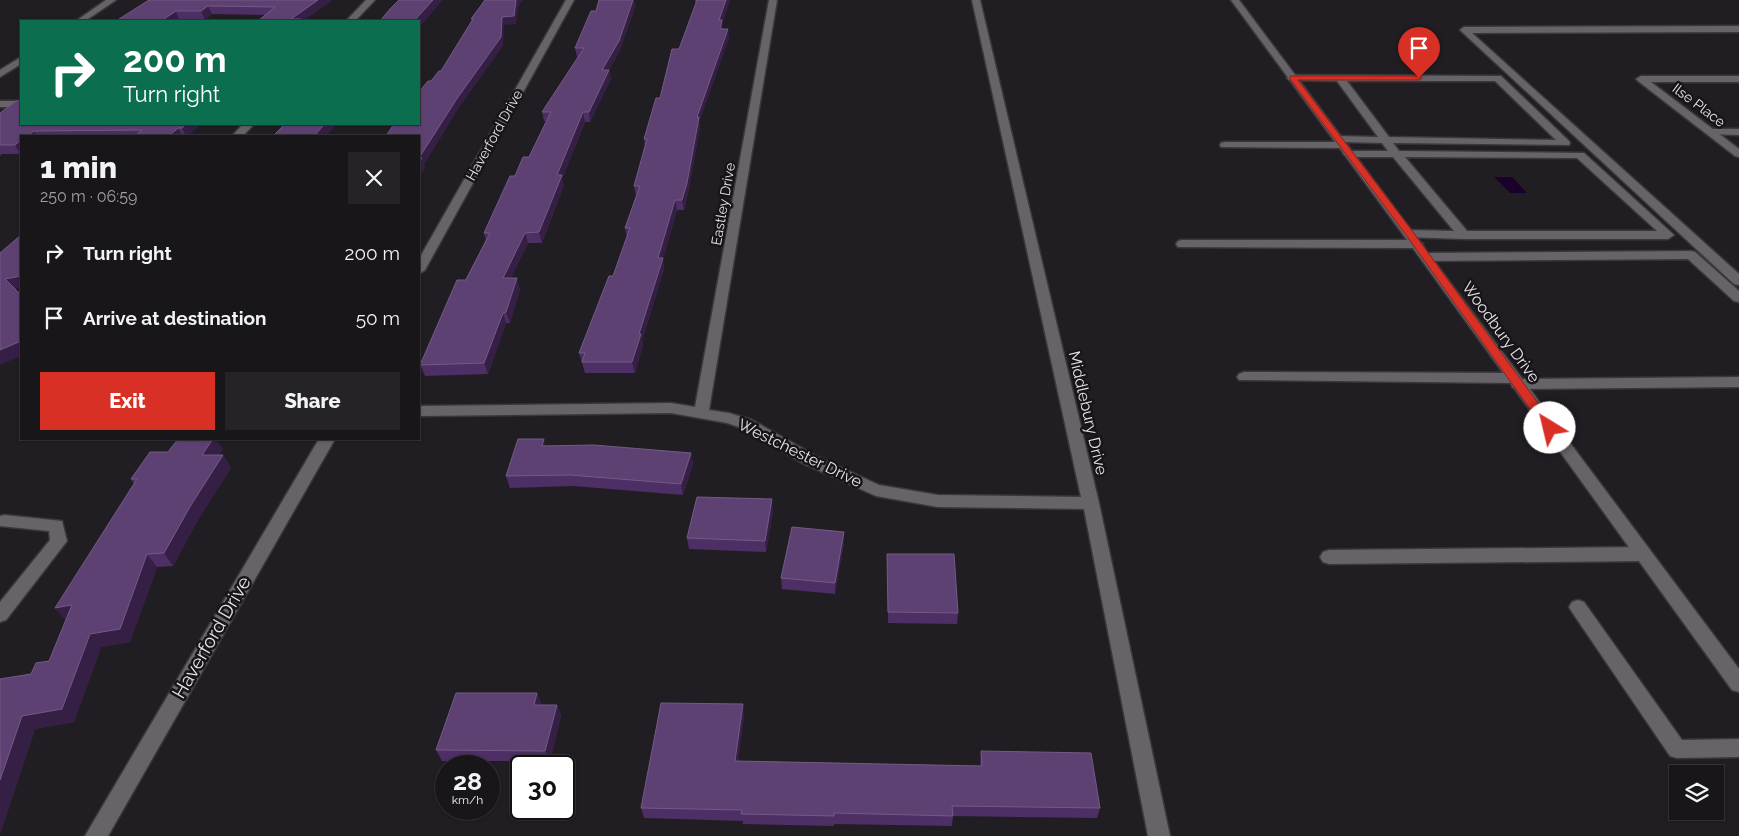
<!DOCTYPE html>
<html lang="en">
<head>
<meta charset="utf-8">
<style>
	:root { --surface:#19161a; --page:#262327; --text:#f1f3f6; --muted:#9f9fa2; --line:#373539; --accent:#d93025 }
	body { margin:0; font-family:Raleway,sans-serif; background:var(--page); color:var(--text); height:100vh; display:flex; flex-direction:column; font-size:19px; white-space:nowrap }
	* { box-sizing:border-box; margin:0 }
	p { font-size:16px; color:var(--muted) }
	.icon { flex:none; width:28px; height:28px; fill:none; stroke:currentColor; stroke-width:2; stroke-linecap:round; stroke-linejoin:round }
	.map { position:relative; flex:1; overflow:hidden }
	.side { position:absolute; left:20px; top:135px; width:400px; height:305px; display:flex; flex-direction:column; background:var(--surface); border-radius:0px; box-shadow:0 1px 4px #0004,0 0 0 1px var(--line) }
	.side>* { flex:none }
	.banner { position:absolute; left:20px; top:20px; width:400px; height:105px; border-radius:0px; box-shadow:0 1px 4px #0004,0 0 0 1px var(--line); background:#0b6e4f; color:#fff; overflow:hidden }
	.controls { position:absolute; left:1669px; top:765px; display:grid; gap:10px }
	.controls a { display:grid; place-items:center; width:55px; height:55px; border-radius:0px; background:var(--surface); box-shadow:0 1px 4px #0004,0 0 0 1px var(--line); font-size:25px }
	.speed { position:absolute; left:435px; top:755px; display:flex; gap:10px; font-size:25px; font-weight:700; text-align:center }
	.speed>* { display:grid; place-content:center; width:65px; height:65px; border-radius:50%; background:var(--surface); box-shadow:0 1px 4px #0004,0 0 0 1px var(--line); line-height:1 }
	.speed small { font-size:12px; font-weight:400 }
	.speed .limit { border:2px solid #111; border-radius:8px; background:#fff; color:#111 }
	.pin { position:absolute; display:grid; place-items:center; width:42px; height:42px; color:#fff; margin:-51px -21px; border-radius:50% 50% 50% 0; rotate:-45deg; box-shadow:0 0 5px #0007 }
	.pin .icon { rotate:45deg }
	.me { position:absolute; width:55px; margin:-28px; rotate:324deg; stroke-linejoin:round; filter:drop-shadow(0 0 4px #0008) }
	.turn { display:flex; align-items:center; gap:18px; height:105px; padding:0 20px; font-size:22px }
	.turn .icon { width:65px; height:65px; stroke-width:2.5 }
	.turn b { display:block; font-size:35px; line-height:42px }
	.round { display:grid; place-items:center; flex:none; width:52px; height:52px; border-radius:0px; background:var(--page) }
	.headline { display:flex; align-items:center; justify-content:space-between; height:85px; padding:0 20px }
	h1 { font-size:30px; font-weight:800; line-height:38px }
	.action { display:flex; gap:10px; margin-top:auto; padding:10px 20px }
	.action a { flex:1; height:58px; border-radius:0px; background:var(--accent); color:#fff; font-size:20px; font-weight:800; line-height:58px; text-align:center }
	.action a+a { background:var(--page); color:var(--text) }
	ul { padding:0; list-style:none }
	li { display:flex; align-items:center; gap:15px; height:65px; padding:0 20px }
	li div { flex:1 }
	li b { display:block; font-size:19px }
	li em { font-style:normal }
	.map>svg:first-child { display:block }
	.water { fill:#1a012b }
	.lines { fill:none; stroke-linecap:round; stroke-linejoin:round }
	.service-casing { stroke:#3a383c; stroke-width:3 }
	.minor-casing { stroke:#3a383c; stroke-width:3 }
	.tertiary-casing { stroke:#3a383c; stroke-width:3 }
	.service { fill:#666469; fill-rule:evenodd }
	.minor { fill:#666469; fill-rule:evenodd }
	.tertiary { fill:#666469; fill-rule:evenodd }
	.wall { fill:#4d2e65 }
	.shaded-wall { fill:#351f45 }
	.building { fill:#5e4173; stroke:#735b85 }
	.route { fill:#d93025; stroke:#8d1f18 }
	.labels { text-anchor:middle; dominant-baseline:central; stroke-width:5; stroke-linejoin:round; paint-order:stroke }
	.far-street-label { font-size:14px; fill:#e5e4e6; stroke:#171519 }
	.street-label { font-size:16px; fill:#e5e4e6; stroke:#171519 }
	.near-street-label { font-size:19px; fill:#e5e4e6; stroke:#171519 }
</style>
</head>
<body>
<div class="map">
<svg width="1739" height="836" viewBox="0 0 1739 836">
	<rect width="100%" height="100%" fill="#211e23"/>
	<path class="water" d="M1494,177H1512L1527,193H1510Z"/>
	<g class="lines">
		<g class="service-casing">
			<path id="service" d="M1739,26V32L1472,33L1739,274V285L1734,284L1460,30L1464,27Z
				M1292,75L1501,76L1569,141L1570,143L1569,145L1393,143L1399,151L1584,153L1674,235L1668,239H1464L1405,237L1403,234L1405,231L1409,230L1454,231L1393,157H1348L1343,154L1348,151H1388L1382,143L1344,142L1347,145L1342,148L1221,147L1220,145L1221,143L1225,142H1337L1333,139L1338,136L1378,137L1337,81L1289,80L1287,78ZM1347,81H1495L1556,140L1389,137ZM1405,157L1577,158L1657,231H1467Z
				M1711,129H1739V135L1707,134L1706,132Z
				M1182,240H1417L1423,244L1417,248L1178,247L1176,244L1178,241Z
				M1691,251L1695,252L1739,291V302L1734,301L1688,259L1426,261L1420,257L1426,253Z
				M1244,372L1513,373L1518,375L1519,379L1739,377V387L1517,389L1512,387L1511,383L1239,380L1237,377L1239,374Z
				M5,515L62,521L67,541L6,620L0,622V602L50,540L49,531L0,526V516Z
				M1643,547L1649,549L1652,554L1649,559L1643,561L1329,564L1323,562L1320,557L1323,552L1329,550Z
				M1578,600L1584,602L1682,740L1739,739V757L1677,758L1670,756L1572,612L1569,607L1572,602Z"/>
		</g>
		<g class="minor-casing">
			<path id="minor" d="M366,0H375L355,21H346Z
				M566,0H574L425,270L419,274V259Z
				M769,0H777L709,410L729,413L752,420L816,456L879,485L938,495L1081,497L972,0H980L1099,503L1170,836H1148L1084,509L938,507L876,496L804,464L742,428L727,423L671,413L419,416V406L671,403L695,407Z
				M1231,0H1239L1739,669V692L1732,690L1405,237Z
				M1641,76H1739V82H1651L1739,149V157L1735,156L1638,81L1636,79Z
				M0,101H21V107H0Z
				M243,124H254L243,136H232Z
				M319,439H335L108,836H85Z"/>
		</g>
		<g class="tertiary-casing">
			<path id="tertiary" d="M106,0H116L85,21H76Z
				M21,57V64L0,77V70Z"/>
		</g>
		<use href="#service" class="service"/>
		<use href="#minor" class="minor"/>
		<use href="#tertiary" class="tertiary"/>
	</g>
	<path class="wall" d="M149,0H332L303,21H258L266,15L212,14L205,20H179Z
		M599,0H634L635,7L620,50L609,70L611,79L590,122H585L562,179L564,185L542,243H528L511,278L520,289L510,323H506L488,374L425,376L420,365L486,240L484,233L515,176L529,157L546,121H544L542,112L578,57H577L575,48L596,11Z
		M696,0H730L723,21V29L729,38L699,122L700,127L688,193L684,210H677L663,259L664,269L642,341L643,345L635,373H585L579,353L613,276L627,238L625,228L636,196L634,186L645,147L644,139L679,49L696,3Z
		M0,113L21,124H200L188,136H21V154H2L0,156Z
		M546,446L691,453L693,464L683,495L573,486L510,488L506,476Z
		M223,449L219,455H223L231,468L199,518L173,566L157,567L130,642L101,647L74,722L35,729L0,834V679L31,674L49,661L134,484L131,479L168,452Z
		M773,511L766,552L689,549L687,538Z
		M844,543L835,594L782,589L781,578Z
		M887,554L958,613L957,624L888,623Z
		M542,704L541,705H557L561,716L550,761H442L436,750Z
		M744,715L738,761L980,766L981,751L1100,808L1097,818L953,816L952,826L834,824V826L743,824V821L644,818L641,808Z"/>
	<path class="shaded-wall" d="M318,0H332L303,21H292L291,19Z
		M433,0H443L419,28V21H414Z
		M516,0H523L518,7L516,24L504,25L503,46L458,109L424,165L425,168L419,177V158L502,17Z
		M633,0H634L635,7L620,50L604,79L602,70Z
		M726,0H730L723,21V28L720,38L719,20Z
		M208,6L212,14L205,20L201,11Z
		M176,11L179,20L177,21H161Z
		M728,29L729,38L699,122L700,127L688,193L684,210L682,200L697,117Z
		M609,70L611,79L590,122L589,112Z
		M583,112L585,122L562,179L564,185L542,243L539,232L557,175Z
		M186,124H200L188,136H186L182,128Z
		M325,124H337L326,136H314Z
		M178,128L182,136H169Z
		M34,131L36,136H27Z
		M21,140V154L15,145Z
		M675,200L677,210L663,259L664,269L642,341L643,345L635,373L632,362L658,258Z
		M525,233L528,243L506,289L503,278Z
		M21,276V288L13,289L5,279Z
		M517,278L520,289L510,323L506,312Z
		M503,313L506,323L488,374L484,363Z
		M21,341V356L0,365V350Z
		M213,439H216L223,449L210,469L202,455Z
		M544,439L547,450L542,446Z
		M691,453L693,464L683,495L681,484Z
		M223,455L231,468L199,518L173,566L164,553L191,505Z
		M772,499L773,511L766,552L765,541Z
		M844,532V543L835,594V583Z
		M147,554L157,567L130,642L101,647L74,722L35,729L0,834V780L22,716L90,634Z
		M72,605L66,621L55,608Z
		M537,693L542,704L538,716L534,705Z
		M743,704L744,715L737,772L735,761Z
		M557,705L561,716L550,761L545,751Z"/>
	<path class="building" d="M149,0H318L291,19H301L299,21H258L275,7L208,6L201,11H176L161,21H116Z
		M399,0H433L414,21H380L390,9Z
		M485,0H516L514,16L502,17L501,37L456,100L419,158H422L419,162V136H386L394,124H419V92L428,81H431L439,71H441L473,19H471Z
		M599,0H633L619,41L602,70H609L589,112H583L557,175H562L539,232L525,233L503,278H517L506,312L503,313L484,363L420,365L457,280H466L490,233H484L510,176H515L523,157H529L551,112H542L584,48H575L591,11H596Z
		M696,0H726L719,20H722L720,29H728L697,117H699L687,183L682,200H675L658,258H663L639,334H641L632,362H582L585,353H579L609,276H613L630,228H625L640,186H634L647,139H644L656,98H660L672,49H679L696,3Z
		M16,101H21V124H186L182,128H178L169,136H135L142,130L34,131L27,136H21V140L15,145H0V113Z
		M285,124H325L314,136H273Z
		M21,235V276L5,279L21,295V341L0,350V253Z
		M178,439H213L202,455H223L191,505L164,553L147,554L120,629L90,634L62,709L22,716L0,780V679L31,674L36,663L49,661L72,605L55,608L137,479H131L150,452H168Z
		M518,439H544L542,446L594,445L691,453L681,484L570,475L506,476Z
		M697,497L772,499L765,541L687,538Z
		M792,527L844,532L835,583L781,578Z
		M887,554H954L958,613L888,612Z
		M456,693H537L534,705H557L545,751L436,750Z
		M661,703L743,704L735,761L982,766L981,751L1091,753L1100,808L952,806L953,816L834,813V816L741,814L742,810L641,808Z"/>
	<path class="route" d="M1290,76H1421V79L1419,80H1298L1413,232L1554,425L1555,428L1554,430H1545L1406,235L1290,79Z"/>
	<g class="labels">
		<g class="far-street-label">
			<text transform="translate(1699 105) rotate(37)">Ilse Place</text>
			<text transform="translate(494 135) rotate(-61)">Haverford Drive</text>
			<text transform="translate(723 204) rotate(-80)">Eastley Drive</text>
		</g>
		<g class="street-label">
			<text transform="translate(1501 332) rotate(54)">Woodbury Drive</text>
			<text transform="translate(1088 413) rotate(77)">Middlebury Drive</text>
			<text transform="translate(800 453) rotate(26)">Westchester Drive</text>
		</g>
		<g class="near-street-label">
			<text transform="translate(211 637) rotate(-60)">Haverford Drive</text>
		</g>
	</g>
</svg>
<div class="controls">
<a><svg class="icon" aria-label="layers" viewBox="0 0 24 24"><path d="M12 4l9 5-9 5-9-5zM3 14l9 5 9-5"/></svg></a>
</div>
<div class="speed"><div>28<small>km/h</small></div><div class="limit">30</div></div>
<div class="pin" style="left:1419px;top:78px;background:#d93025"><svg class="icon" aria-label="arrive" viewBox="0 0 24 24"><path d="M6 21V4h12l-3 4 3 4H6"/></svg></div>
<svg class="me" style="left:1550px;top:428px" viewBox="-20 -20 40 40"><circle r="19" fill="#fff"/><path d="M0-13L10 11 0 6-10 11z" fill="#d93025"/></svg>
<div class="banner">
<div class="turn"><svg class="icon" aria-label="right" viewBox="0 0 24 24"><path d="M7 20v-9h11M14 6l5 5-5 5"/></svg><div><b>200 m</b>Turn right</div></div>
</div>
<section class="side">
<div class="headline"><div><h1>1 min</h1><p>250 m · 06:59</p></div><a class="round"><svg class="icon" aria-label="close" viewBox="0 0 24 24"><path d="M6 6l12 12M18 6L6 18"/></svg></a></div>
<ul>
<li><svg class="icon" aria-label="right" viewBox="0 0 24 24"><path d="M7 20v-9h11M14 6l5 5-5 5"/></svg><div><b>Turn right</b></div><em>200 m</em></li>
<li><svg class="icon" aria-label="arrive" viewBox="0 0 24 24"><path d="M6 21V4h12l-3 4 3 4H6"/></svg><div><b>Arrive at destination</b></div><em>50 m</em></li>
</ul>
<div class="action"><a>Exit</a><a>Share</a></div>
</section>
</div>
</body>
</html>
